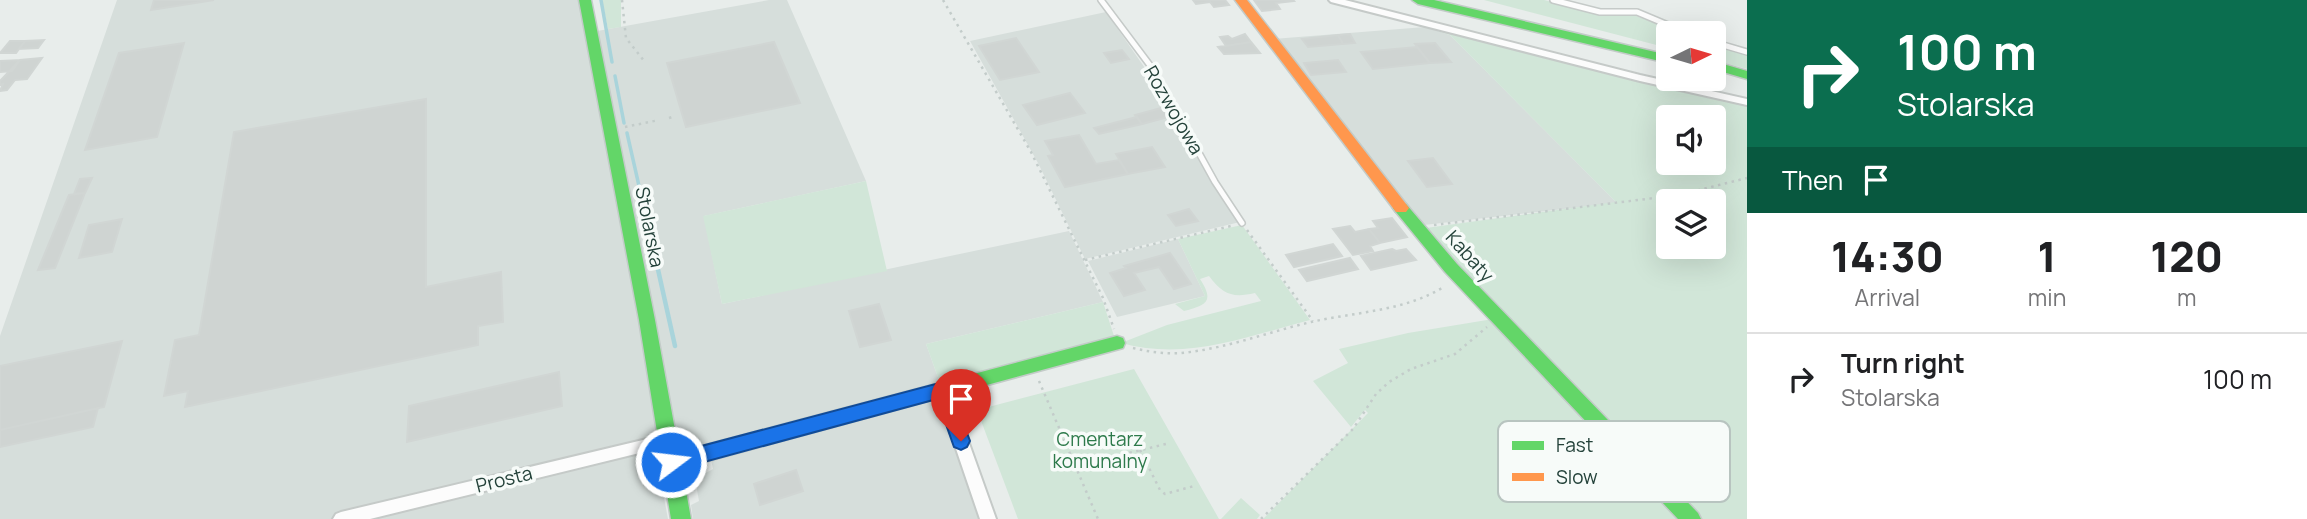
<!DOCTYPE html>
<html lang="en">
<head>
<meta charset="utf-8">
<style>
	:root { --surface:#fff; --page:#f6f6f6; --text:#202124; --muted:#757577; --line:#e0e0e0 }
	body { margin:0; font-family:Manrope,sans-serif; background:var(--page); color:var(--text); height:100vh; display:flex; flex-direction:column; font-size:26px; white-space:nowrap }
	* { box-sizing:border-box; margin:0 }
	p { font-size:23px; color:var(--muted) }
	.icon { flex:none; width:38px; height:38px; fill:none; stroke:currentColor; stroke-width:2; stroke-linecap:round; stroke-linejoin:round }
	.map { position:relative; flex:1; overflow:hidden }
	.drawer { display:flex; flex-direction:column; background:var(--surface); width:560px }
	.drawer>* { flex:none }
	.hud { background:#0b6e4f; color:#fff; overflow:hidden }
	.needle { width:46px; rotate:85deg }
	.tools { position:absolute; left:1656px; top:21px; display:grid; gap:14px }
	.tools a { display:grid; place-items:center; width:70px; height:70px; border-radius:7px; background:var(--surface); box-shadow:0 7px 28px #0002; font-size:35px }
	.pin { position:absolute; display:grid; place-items:center; width:60px; height:60px; color:#fff; margin:-72px -30px; border-radius:50% 50% 50% 0; rotate:-45deg; box-shadow:0 0 7px #0007 }
	.pin .icon { rotate:45deg }
	.me { position:absolute; width:77px; margin:-38px; rotate:75deg; stroke-linejoin:round; filter:drop-shadow(0 0 5px #0008) }
	.turn { display:flex; align-items:center; gap:24px; height:147px; padding:0 35px; font-size:32px }
	.turn .icon { width:91px; height:91px; stroke-width:2.5 }
	.turn b { display:block; font-size:49px; line-height:60px }
	.then { display:flex; align-items:center; height:66px; padding:0 35px; background:#0003; gap:14px; font-size:26px }
	.eta { display:flex; justify-content:space-evenly; align-items:center; height:119px; text-align:center }
	.eta b { font-size:42px; font-weight:800; line-height:49px }
	ul { padding:0; list-style:none }
	li { display:flex; align-items:center; gap:21px; height:91px; padding:0 35px; border-top:2px solid var(--line) }
	li div { flex:1 }
	li b { display:block; font-size:26px }
	li em { font-style:normal }
	main { display:flex; flex:1; min-height:0 }
	.map>svg:first-child { display:block }
	.built { fill:#d6dedb }
	.green { fill:#d1e6d8; fill-rule:evenodd }
	.lines { fill:none; stroke-linecap:round; stroke-linejoin:round }
	.stream-far1 { stroke:#a9d4db; stroke-width:3.5 }
	.stream { stroke:#a9d4db; stroke-width:4.5 }
	.building { fill:#cfd4d2; stroke:#d1d6d4; stroke-width:2 }
	.lane-casing { stroke:#c5cac8; stroke-width:8 }
	.street-casing { stroke:#c5cac8; stroke-width:4 }
	.fast-casing { stroke:#c3cbc8; stroke-width:3 }
	.slow-casing { stroke:#c3cbc8; stroke-width:3 }
	.path { stroke:#c3ccca; stroke-width:2.5; stroke-dasharray:2.5 4.5; stroke-linecap:butt }
	.lane { stroke:#fcfcfc; stroke-width:5 }
	.street { fill:#fcfcfc; fill-rule:evenodd }
	.fast { fill:#63d668; fill-rule:evenodd }
	.slow { fill:#ff974d; fill-rule:evenodd }
	.route { fill:#1a73e8; stroke:#114b97; stroke-width:2 }
	.labels { text-anchor:middle; dominant-baseline:central; stroke-width:7; stroke-linejoin:round; paint-order:stroke }
	.street-label { font-size:19px; fill:#24423a; stroke:#f7fbf9 }
	.park-label { font-size:19px; fill:#2d7a4b; stroke:#f7fbf9 }
	.key { fill:#f7fbf9; stroke:#b8c4c0; stroke-width:2 }
	.key-label { font-size:19px; fill:#24423a }
</style>
</head>
<body>
<main>
<div class="map">
<svg width="1747" height="519" viewBox="0 0 1747 519">
	<rect width="100%" height="100%" fill="#e8edeb"/>
	<path class="built" d="M117,0H585L592,32L769,0H787L866,181L704,216L722,304L1069,231L1103,302L926,344L940,383L671,462L659,471L668,519H0V336Z
		M1106,12L1156,84L1217,191L1240,222L1085,259L1038,163L970,41Z
		M1425,27L1450,35L1617,203L1424,225L1273,39Z
		M1178,239L1205,296L1117,317L1088,261Z
		M942,399L986,519H693L691,505L699,501L696,484L702,475L713,469L711,460Z"/>
	<path class="green" d="M602,0H621V27L608,29Z
		M1484,0H1544L1592,12L1636,16L1680,33H1668V48Z
		M1425,23L1747,102V519H1263L1368,413L1365,410L1351,427L1313,381L1348,363L1339,349L1408,333L1493,319L1426,228L1616,202L1450,35L1425,27ZM1668,117H1713V163H1668ZM1668,201H1713V247H1668Z
		M1713,44L1747,54V69L1713,60Z
		M866,181L887,271L722,304L703,216Z
		M1242,225L1310,320C1245,337 1188,361 1121,343L1167,325L1261,301L1255,293C1233,298 1223,295 1209,276L1200,279C1215,302 1206,305 1184,311L1175,304L1205,296L1178,239Z
		M1103,302L1114,336L940,383L926,344Z
		M1134,369L1219,519H1018L977,410Z
		M1241,498L1260,515L1257,519H1221Z"/>
	<g class="lines">
		<path class="stream-far1" d="M601,0L612,62
			M615,76L624,123
			M627,133L649,230"/>
		<path class="stream" d="M649,229L675,346"/>
	</g>
	<path class="building" d="M154,0H214L151,10Z
		M1193,0H1225L1229,5L1214,7L1210,2L1196,4Z
		M1254,0H1293L1294,1L1276,3L1280,9L1262,11Z
		M1245,34L1251,42L1226,46L1220,37L1228,36L1232,39Z
		M1350,34L1355,43L1343,44L1338,35Z
		M1338,35L1343,44L1308,47L1302,39Z
		M1016,38L1039,72L1000,80L979,46Z
		M44,40L38,48L19,49L25,41Z
		M10,41H25L16,53H0Z
		M774,42L800,103L686,127L667,63Z
		M1251,42L1260,53L1224,54L1218,47Z
		M184,43L157,137L85,150L119,53Z
		M1435,43L1451,62L1430,63L1415,44Z
		M1417,47L1430,63L1373,69L1361,52Z
		M1122,50L1129,59L1111,63L1104,53Z
		M42,58L27,79L15,80L7,90L0,91L3,84L0,85V81L20,60Z
		M20,60L12,71L0,72V61Z
		M1338,60L1346,72L1311,75L1304,63Z
		M1070,93L1085,113L1037,125L1023,105Z
		M426,99V287L501,272L503,322L478,326V345L185,407L188,391L164,396L175,340L199,335L234,132Z
		M1165,107L1172,116L1142,124L1135,115Z
		M1137,117L1142,124L1099,134L1094,128Z
		M1079,135L1096,164L1119,160L1128,174L1065,187L1048,156L1053,155L1045,141Z
		M1152,147L1165,167L1128,174L1116,154Z
		M1433,158L1452,184L1427,187L1408,161Z
		M92,178L85,193L74,194L80,179Z
		M85,193L55,268L38,270L69,195Z
		M1189,209L1198,221L1176,226L1168,215Z
		M1392,218L1407,237L1380,243L1369,229L1378,228L1373,221Z
		M122,219L112,252L79,258L89,225Z
		M1350,226L1355,232L1369,229L1380,243L1370,246L1373,251L1353,255L1333,229Z
		M1333,244L1342,256L1294,267L1286,255Z
		M1392,249L1396,251L1406,249L1416,260L1371,270L1361,256Z
		M1170,253L1191,284L1174,289L1159,267L1134,273L1145,290L1124,296L1110,273L1126,268L1124,266Z
		M1350,258L1358,269L1307,281L1299,270Z
		M879,304L891,340L860,347L849,311Z
		M122,341L104,407L0,430V366Z
		M559,372L562,406L407,442L409,406Z
		M98,408L93,427L0,447V430Z
		M796,470L803,491L760,505L754,484Z"/>
	<g class="lines">
		<g class="lane-casing">
			<path id="lane" d="M1101,0L1152,68L1215,182L1242,223
				M1553,0L1600,12H1637L1687,33
				M1713,42L1747,52"/>
		</g>
		<g class="street-casing">
			<path id="street" d="M1329,0H1345L1640,75L1747,99V105L1640,81L1331,2Z
				M943,384L948,386L950,390L996,519H980L936,390L938,386Z
				M668,434L673,436L675,440L673,444L668,446L370,519H333L336,514L341,512Z"/>
		</g>
		<g class="fast-casing">
			<path id="fast" d="M579,0H591L655,320L679,452L1117,336L1123,338L1125,343L1123,348L682,468L691,519H671L639,320Z
				M1412,0H1434L1668,55V63L1418,4Z
				M1713,61L1747,71V79L1713,69Z
				M1401,202L1406,204L1457,264L1698,513L1701,519H1678L1445,272L1396,212L1393,208L1396,204Z"/>
		</g>
		<g class="slow-casing">
			<path id="slow" d="M1235,0H1247L1406,204L1409,208L1406,212H1396Z"/>
		</g>
		<path class="path" d="M622,0L626,38L645,62
			M943,0L1031,152L1103,298L1114,329
			M669,118L672,117
			M625,127L659,120
			M1434,225L1679,195L1747,178
			M1247,230L1313,321
			M1085,260L1231,226
			M1133,348C1149,352 1165,354 1181,353C1225,349 1268,332 1311,322C1355,312 1407,311 1445,286
			M1039,381L1098,519
			M1140,450L1160,490L1165,494L1194,486
			M1075,466L1170,443
			M1261,519L1353,429L1376,394L1389,382L1411,369L1455,354L1487,327"/>
		<use href="#lane" class="lane"/>
		<use href="#street" class="street"/>
		<use href="#fast" class="fast"/>
		<use href="#slow" class="slow"/>
	</g>
	<path class="route" d="M943,382L949,384L951,390L970,441L967,447L961,450L954,447L937,399L671,471L664,468L662,462L664,456L671,454Z"/>
	<g class="labels">
		<g class="street-label">
			<text transform="translate(1174 110) rotate(60)">Rozwojowa</text>
			<text transform="translate(650 227) rotate(79)">Stolarska</text>
			<text transform="translate(1470 256) rotate(48)">Kabaty</text>
			<text transform="translate(504 479) rotate(-14)">Prosta</text>
		</g>
		<g class="park-label">
			<text x="1100" y="439">Cmentarz<tspan x="1100" dy="22">komunalny</tspan></text>
		</g>
	</g>
	<rect x="1498" y="421" width="232" height="81" rx="10" class="key"/>
	<rect x="1512" y="441" width="32" height="9" fill="#63d668"/>
	<rect x="1512" y="473" width="32" height="8" fill="#ff974d"/>
	<g class="key-label">
		<text x="1556" y="452">Fast</text>
		<text x="1556" y="484">Slow</text>
	</g>
</svg>
<div class="tools">
<a><svg class="needle" viewBox="-14 -14 28 28"><path d="M0-13l5 13h-10z" fill="#e53935"/><path d="M0 13l5-13h-10z" fill="#757577"/></svg></a>
<a><svg class="icon" aria-label="sound" viewBox="0 0 24 24"><path d="M4 9h4l5-4v14l-5-4H4zM17 9q2 3 0 6"/></svg></a>
<a><svg class="icon" aria-label="layers" viewBox="0 0 24 24"><path d="M12 4l9 5-9 5-9-5zM3 14l9 5 9-5"/></svg></a>
</div>
<div class="pin" style="left:961px;top:441px;background:#d93025"><svg class="icon" aria-label="arrive" viewBox="0 0 24 24"><path d="M6 21V4h12l-3 4 3 4H6"/></svg></div>
<svg class="me" style="left:671px;top:462px" viewBox="-20 -20 40 40"><circle r="17" fill="#1a73e8" stroke="#fff" stroke-width="3"/><path d="M0-11L8 9 0 5-8 9z" fill="#fff"/></svg>
</div>
<section class="drawer">
<div class="hud">
<div class="turn"><svg class="icon" aria-label="right" viewBox="0 0 24 24"><path d="M7 20v-9h11M14 6l5 5-5 5"/></svg><div><b>100 m</b>Stolarska</div></div>
<div class="then">Then<svg class="icon" aria-label="arrive" viewBox="0 0 24 24"><path d="M6 21V4h12l-3 4 3 4H6"/></svg></div>
</div>
<div class="eta">
<div><b>14:30</b><p>Arrival</p></div>
<div><b>1</b><p>min</p></div>
<div><b>120</b><p>m</p></div>
</div>
<ul>
<li><svg class="icon" aria-label="right" viewBox="0 0 24 24"><path d="M7 20v-9h11M14 6l5 5-5 5"/></svg><div><b>Turn right</b><p>Stolarska</p></div><em>100 m</em></li>
</ul>
</section>
</main>
</body>
</html>
